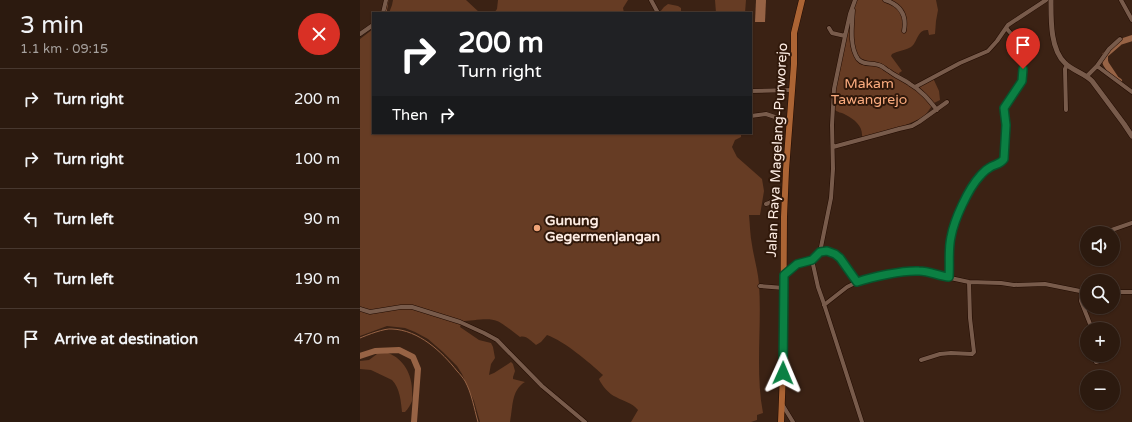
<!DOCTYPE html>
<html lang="en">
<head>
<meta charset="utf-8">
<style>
	:root { --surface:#2c1a0f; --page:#38271d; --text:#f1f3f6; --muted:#a6a19e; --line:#48382f }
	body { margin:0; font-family:"Varela Round",sans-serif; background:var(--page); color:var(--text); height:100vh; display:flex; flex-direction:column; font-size:15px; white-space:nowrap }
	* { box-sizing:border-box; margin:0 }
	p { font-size:13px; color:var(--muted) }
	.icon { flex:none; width:22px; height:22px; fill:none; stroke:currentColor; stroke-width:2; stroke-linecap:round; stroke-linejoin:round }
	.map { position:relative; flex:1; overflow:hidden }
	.details { display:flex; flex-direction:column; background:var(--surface); width:360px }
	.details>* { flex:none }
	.hud { position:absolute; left:12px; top:12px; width:380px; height:122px; border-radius:0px; box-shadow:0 1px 3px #0004,0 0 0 1px var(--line); background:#202124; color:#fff; overflow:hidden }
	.tools { position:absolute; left:720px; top:226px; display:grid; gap:8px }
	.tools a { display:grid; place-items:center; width:40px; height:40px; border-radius:50%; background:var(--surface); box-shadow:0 1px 3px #0004,0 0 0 1px var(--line); font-size:20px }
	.pin { position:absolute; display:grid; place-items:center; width:34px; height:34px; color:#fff; margin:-41px -17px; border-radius:50% 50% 50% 0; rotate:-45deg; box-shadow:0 0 4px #0007 }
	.pin .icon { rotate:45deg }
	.me { position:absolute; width:44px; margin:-22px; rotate:1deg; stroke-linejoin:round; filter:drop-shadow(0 0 3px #0008) }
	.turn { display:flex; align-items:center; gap:14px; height:84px; padding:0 20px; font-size:18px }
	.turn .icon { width:52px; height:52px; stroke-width:2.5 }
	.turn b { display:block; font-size:28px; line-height:34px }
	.then { display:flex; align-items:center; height:38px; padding:0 20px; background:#0003; gap:8px; font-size:15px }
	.round { display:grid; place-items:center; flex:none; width:42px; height:42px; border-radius:21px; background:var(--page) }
	.head { display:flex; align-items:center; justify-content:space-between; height:68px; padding:0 20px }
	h1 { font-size:24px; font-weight:600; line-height:30px }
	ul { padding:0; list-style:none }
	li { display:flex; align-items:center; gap:12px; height:60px; padding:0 20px; border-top:1px solid var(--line) }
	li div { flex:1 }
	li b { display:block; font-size:15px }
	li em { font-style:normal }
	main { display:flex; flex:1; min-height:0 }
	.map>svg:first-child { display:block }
	.green { fill:#663c24 }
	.water { fill:#976345 }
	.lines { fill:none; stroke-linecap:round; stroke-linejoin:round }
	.stream { stroke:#976345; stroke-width:1 }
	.river { stroke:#976345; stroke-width:6 }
	.minor-casing { stroke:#210b01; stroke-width:5 }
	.tertiary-casing { stroke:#210b01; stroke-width:6 }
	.primary-casing { stroke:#210b01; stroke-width:7 }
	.minor { stroke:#785b4b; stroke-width:4 }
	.tertiary { stroke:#785b4b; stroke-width:5 }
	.primary { stroke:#ac6434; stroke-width:6 }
	.route-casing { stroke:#07532c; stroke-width:10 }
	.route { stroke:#0b8043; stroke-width:7 }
	.poi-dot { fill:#efa377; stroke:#30180a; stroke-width:1.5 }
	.labels { text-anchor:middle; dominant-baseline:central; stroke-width:4; stroke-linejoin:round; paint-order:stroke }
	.park-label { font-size:14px; fill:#fbac7f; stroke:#30180a }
	.street-label { font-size:14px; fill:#fdece3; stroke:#30180a }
	.poi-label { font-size:14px; font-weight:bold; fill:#fdece3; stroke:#30180a; text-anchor:start }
</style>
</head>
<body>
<main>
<section class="details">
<div class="head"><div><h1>3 min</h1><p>1.1 km · 09:15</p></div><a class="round" style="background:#d93025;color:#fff"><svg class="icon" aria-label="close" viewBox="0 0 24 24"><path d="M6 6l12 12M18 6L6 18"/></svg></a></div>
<ul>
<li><svg class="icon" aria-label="right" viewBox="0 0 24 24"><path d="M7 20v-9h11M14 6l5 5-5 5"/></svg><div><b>Turn right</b></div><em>200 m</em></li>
<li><svg class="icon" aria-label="right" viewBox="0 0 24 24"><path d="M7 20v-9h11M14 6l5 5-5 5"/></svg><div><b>Turn right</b></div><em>100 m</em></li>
<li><svg class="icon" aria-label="left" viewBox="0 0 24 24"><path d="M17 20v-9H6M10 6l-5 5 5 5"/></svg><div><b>Turn left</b></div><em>90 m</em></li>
<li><svg class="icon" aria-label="left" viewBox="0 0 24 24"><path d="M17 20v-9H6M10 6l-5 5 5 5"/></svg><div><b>Turn left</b></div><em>190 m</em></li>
<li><svg class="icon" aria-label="arrive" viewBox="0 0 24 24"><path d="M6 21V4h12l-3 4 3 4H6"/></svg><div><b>Arrive at destination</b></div><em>470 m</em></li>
</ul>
</section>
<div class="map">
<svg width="772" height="422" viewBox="0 0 772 422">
	<rect width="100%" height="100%" fill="#3b2214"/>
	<path class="green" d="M33,0H106L120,13H29L32,5Z
		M138,0H268L263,8L264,13H134L137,9Z
		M355,0H386L385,13H356Z
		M494,0H576L578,10L576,21L575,34L569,35L568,30C557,29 558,42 551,47C546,50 538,51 532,54L531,56L542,71L539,73L540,76L557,86L573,78L579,91L580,100L574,103L564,117L523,135L502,137C503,126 495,120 486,115C481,112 478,113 474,109L475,94Z
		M308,4L318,6L321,8V12L324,13H301L300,12L304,7Z
		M13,29V133H381V137L375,140L372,147L377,157L402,179L404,191L400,215H389C390,225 390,235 392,245C394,258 398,271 399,284C402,327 395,370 403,413L397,415V420L391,422H271L278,410C271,402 265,402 256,397C249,394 242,386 239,379L243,375C229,362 204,341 187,335L181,342L176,345C171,341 166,335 160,337C154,333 143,323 137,321C129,317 112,321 102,321L100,327L119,340L131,343L133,347L135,358L131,364L129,375L134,373L151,362L153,364L155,371L153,377V379L165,382C151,390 153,408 150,422H120L114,401L102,374L97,366L83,352L68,339L55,332L45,328L27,326L0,336V39Z
		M28,353C44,359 52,375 52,391C52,394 53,398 52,401C51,404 48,409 45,412H42C41,402 40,388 32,380L11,370L0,369V361L9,360L17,354Z"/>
	<path class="water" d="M396,0H406L405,22H395Z"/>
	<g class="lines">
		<path class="stream" d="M26,13L28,0
			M0,338C7,335 25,328 32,329C59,330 82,352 97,371C100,374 103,378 105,381C112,394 114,408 118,422"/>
		<path class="river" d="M759,81L756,79L746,64L745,61V55L760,42L772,38
			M0,356L15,351L39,350L53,357L58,369L54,422"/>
		<g class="minor-casing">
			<path id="minor" d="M291,0L298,13
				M495,0L490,14L485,36L474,89L472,125L473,169L471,198L460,252L452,260L458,287L463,301L502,422
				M525,0C541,5 547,15 544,31
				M761,0L772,20
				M493,10C492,25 489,46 498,59C504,66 514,62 521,66C524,67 526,70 529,71C535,76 543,79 550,84C561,90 569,100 577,110
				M23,13L26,0
				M469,28L472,33L485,36
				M0,34L13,25
				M737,66L772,92
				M727,76L737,66L749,49L760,39
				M555,87L600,63L628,51L637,41L648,25L686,0
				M391,91L432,90
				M706,110L705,69L707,65
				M391,116L406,114L430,122
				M473,147L521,134L539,129L552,126L559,122L587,102
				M406,204L409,203L413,200L425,199
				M743,233L772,223
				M460,252C479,248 488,269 497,282
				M424,275L437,264L452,260
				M589,277C590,264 588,250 591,237C594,220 608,189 620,176C623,173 625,170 629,168C634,164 641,165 644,159L646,125L644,108L659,86L662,79L663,61L662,54L653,36L647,29
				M400,286L424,288
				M722,292L721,301L732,329
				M753,292H772
				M464,305L487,287L497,282L528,275L554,271H561L581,276L609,282L641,283L654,285L685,284L720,291L727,292
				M0,309L10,312L41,307H52L100,322L124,333L137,340L182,386L225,422
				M561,360L580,354L591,353L612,354L614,352L610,318L609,282
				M736,362L742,360L740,355
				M422,404L433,422"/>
		</g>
		<g class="tertiary-casing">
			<path id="tertiary" d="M691,0C691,19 690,49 705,63C713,71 724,73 732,81L764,124L772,136"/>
		</g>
		<g class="primary-casing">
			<path id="primary" d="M421,422L423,373L424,217L426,170L434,64V33L442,0"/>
		</g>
		<use href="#minor" class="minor"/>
		<use href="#tertiary" class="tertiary"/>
		<use href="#primary" class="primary"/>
	</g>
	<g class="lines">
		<g class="route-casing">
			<path id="route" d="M423,373L424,275L437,264L452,260L460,252L467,251L475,254L480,258L497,282C512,277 543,270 559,271C569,271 579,276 589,277C590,264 588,250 591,237C594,220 608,189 620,176C623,173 625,170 629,168C634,164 640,165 644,159L646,125L644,108L662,81L663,69"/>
		</g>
		<use href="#route" class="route"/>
	</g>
	<circle class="poi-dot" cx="177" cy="228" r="4"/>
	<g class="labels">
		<g class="park-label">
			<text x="509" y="83">Makam<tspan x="509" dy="16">Tawangrejo</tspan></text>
		</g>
		<g class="street-label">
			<text transform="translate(417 150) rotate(-87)">Jalan Raya Magelang-Purworejo</text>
		</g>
		<g class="poi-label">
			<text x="185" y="220">Gunung<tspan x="185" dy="16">Gegermenjangan</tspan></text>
		</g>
	</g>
</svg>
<div class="tools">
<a><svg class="icon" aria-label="sound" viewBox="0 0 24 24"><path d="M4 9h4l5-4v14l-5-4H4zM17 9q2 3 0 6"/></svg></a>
<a><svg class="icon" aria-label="search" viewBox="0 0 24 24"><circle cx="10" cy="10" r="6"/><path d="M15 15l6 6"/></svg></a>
<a>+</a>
<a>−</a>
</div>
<div class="pin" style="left:663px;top:69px;background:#d93025"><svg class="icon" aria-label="arrive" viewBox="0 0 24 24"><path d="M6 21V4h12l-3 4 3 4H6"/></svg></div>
<svg class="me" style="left:423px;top:373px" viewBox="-20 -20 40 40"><path d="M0-17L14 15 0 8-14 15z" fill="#0b8043" stroke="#fff" stroke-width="4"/></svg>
<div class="hud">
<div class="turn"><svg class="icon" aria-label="right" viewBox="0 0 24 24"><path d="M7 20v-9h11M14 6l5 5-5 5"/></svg><div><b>200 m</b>Turn right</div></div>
<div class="then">Then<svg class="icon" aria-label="right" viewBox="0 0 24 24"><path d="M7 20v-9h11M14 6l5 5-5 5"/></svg></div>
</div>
</div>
</main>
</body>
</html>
